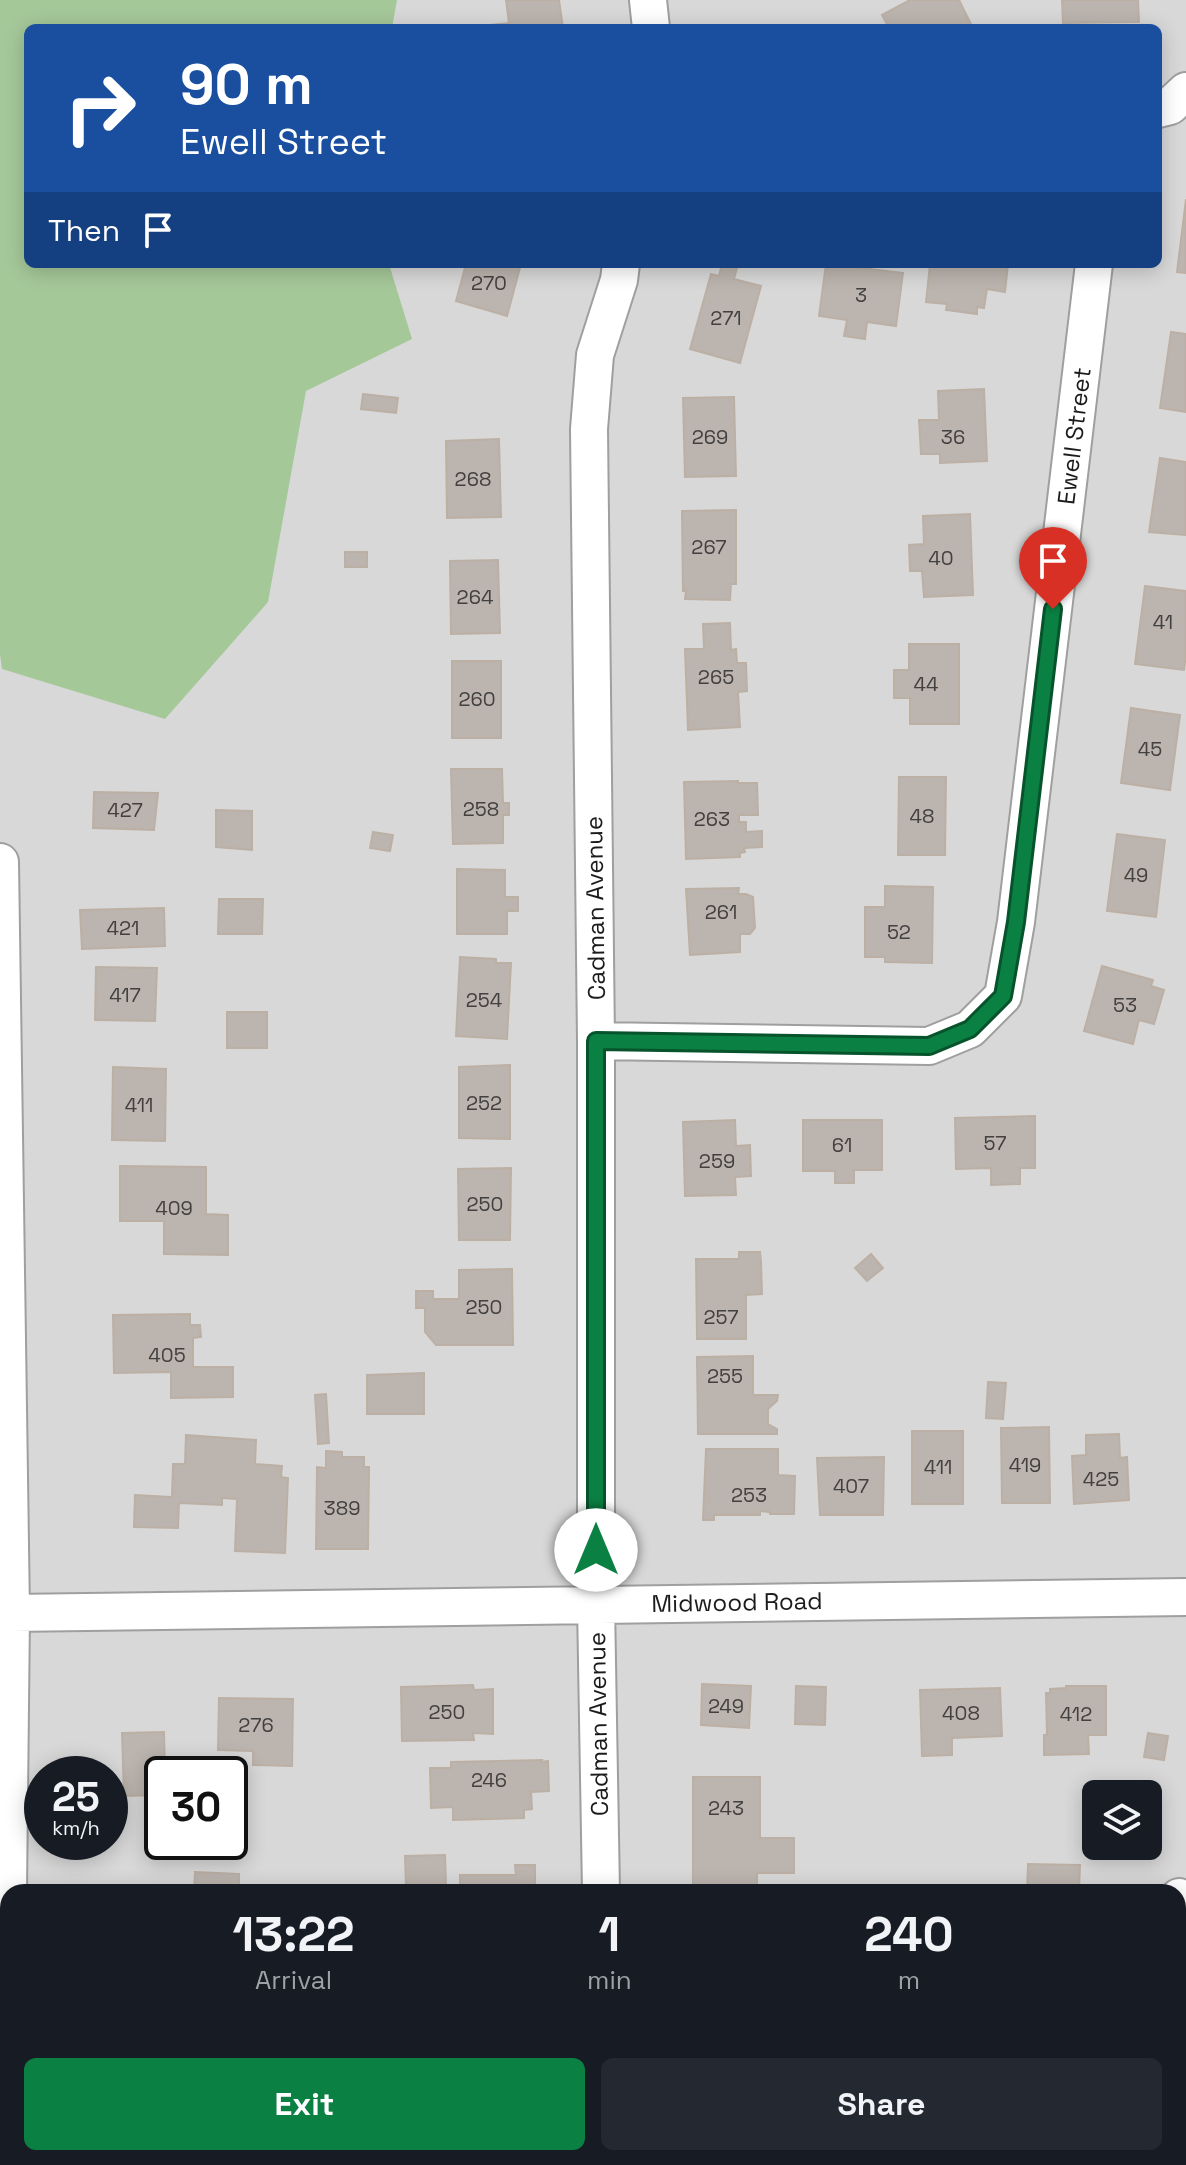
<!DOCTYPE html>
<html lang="en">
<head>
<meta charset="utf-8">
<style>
	:root { --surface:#171b24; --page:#242831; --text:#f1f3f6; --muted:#9ea1a6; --accent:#0b8043 }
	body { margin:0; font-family:"Space Grotesk",sans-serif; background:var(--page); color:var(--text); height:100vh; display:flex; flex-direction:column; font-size:30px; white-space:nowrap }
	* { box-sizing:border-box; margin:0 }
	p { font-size:26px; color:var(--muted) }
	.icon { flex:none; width:44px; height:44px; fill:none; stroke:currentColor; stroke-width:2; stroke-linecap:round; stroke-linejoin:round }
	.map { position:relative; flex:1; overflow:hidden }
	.side { position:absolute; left:0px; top:1884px; width:1186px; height:282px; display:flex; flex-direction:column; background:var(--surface); border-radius:24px 24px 0 0; box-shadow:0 4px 20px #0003 }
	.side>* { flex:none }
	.hud { position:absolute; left:24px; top:24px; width:1138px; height:244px; border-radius:12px; box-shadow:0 4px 20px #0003; background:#1a4fa0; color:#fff; overflow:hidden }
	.buttons { position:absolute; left:1082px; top:1780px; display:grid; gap:16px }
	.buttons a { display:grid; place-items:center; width:80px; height:80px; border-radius:12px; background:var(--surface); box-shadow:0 4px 20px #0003; font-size:40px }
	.speed { position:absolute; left:24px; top:1756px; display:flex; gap:16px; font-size:40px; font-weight:700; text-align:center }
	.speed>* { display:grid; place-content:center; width:104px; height:104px; border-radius:50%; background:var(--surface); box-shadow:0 4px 20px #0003; line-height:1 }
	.speed small { font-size:20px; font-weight:400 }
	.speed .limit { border:4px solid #111; border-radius:12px; background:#fff; color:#111 }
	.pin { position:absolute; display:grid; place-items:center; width:68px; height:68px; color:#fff; margin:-82px -34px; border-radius:50% 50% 50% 0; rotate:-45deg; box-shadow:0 0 8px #0007 }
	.pin .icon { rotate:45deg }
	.me { position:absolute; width:88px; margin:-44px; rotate:0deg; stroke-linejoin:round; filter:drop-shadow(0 0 6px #0008) }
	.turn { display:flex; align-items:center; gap:28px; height:168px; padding:0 24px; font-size:36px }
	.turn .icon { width:104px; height:104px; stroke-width:2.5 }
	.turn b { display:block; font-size:56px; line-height:68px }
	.then { display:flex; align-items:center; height:76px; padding:0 24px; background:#0003; gap:16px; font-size:30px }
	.eta { display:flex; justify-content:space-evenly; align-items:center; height:136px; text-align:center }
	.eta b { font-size:48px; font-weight:700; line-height:56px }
	.action { display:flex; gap:16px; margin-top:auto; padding:16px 24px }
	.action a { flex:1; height:92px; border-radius:12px; background:var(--accent); color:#fff; font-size:32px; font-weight:700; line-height:92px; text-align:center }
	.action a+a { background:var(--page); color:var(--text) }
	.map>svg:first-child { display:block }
	.residential { fill:#d9d8d8; fill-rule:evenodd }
	.forest { fill:#a5c899 }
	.building { fill:#bcb4ae; stroke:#bcb0a5; stroke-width:2 }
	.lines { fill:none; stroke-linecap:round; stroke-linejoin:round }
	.street-casing { stroke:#9f9f9f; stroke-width:40 }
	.street { stroke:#fff; stroke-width:36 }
	.route-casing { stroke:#07532c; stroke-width:20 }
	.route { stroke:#0b8043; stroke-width:14 }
	.labels { text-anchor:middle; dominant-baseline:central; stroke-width:7; stroke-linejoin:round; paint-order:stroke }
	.number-label { font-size:20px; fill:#434140 }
	.street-label { font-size:24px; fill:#1b1b1b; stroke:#fff }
</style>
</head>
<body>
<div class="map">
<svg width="1186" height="2165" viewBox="0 0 1186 2165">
	<rect width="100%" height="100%" fill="#ece8e1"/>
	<path class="residential" d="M0,0H1186V2165H0ZM28,28H1158V264H28ZM42,1774H110V1842H42ZM162,1774H230V1842H162ZM1096,1794H1148V1846H1096ZM8,1892H1178V2158H8Z"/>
	<path class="forest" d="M0,0H397L392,28H28V264H389L412,339L306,391L268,602L165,719L2,669L0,654Z"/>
	<path class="building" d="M506,0H559L563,28H490L489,25L509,23Z
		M910,0H959L972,26L968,28H889L882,15Z
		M1062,0H1138L1139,22L1063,23Z
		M1186,199V273L1177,272Z
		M466,264H521L507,316L456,301Z
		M722,264H738L734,279L761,286L740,363L690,349L711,274L719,276Z
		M826,264L903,273L896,326L867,322L865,339L844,336L847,320L819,316Z
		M930,264H1008L1005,292L987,289L984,308L977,307V314L946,310L947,304L926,302Z
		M1171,332L1186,334V412L1160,408Z
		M984,389L987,461L940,463V454H921L919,420H939L938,391Z
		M363,394L398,398L396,413L361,409Z
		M734,397L736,476L685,477L683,398Z
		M499,439L501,517L447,518L446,441Z
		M1160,458L1186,462V535L1149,532Z
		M736,510V584H731L730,600L685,599L686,591H683L682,511Z
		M970,514L973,595L924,597L922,571H910L909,545L924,544L923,516Z
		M345,552H367V567H345Z
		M498,560L500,633L451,634L450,561Z
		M1145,586L1186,591V653L1184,670L1135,664Z
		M730,623L731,650L736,649L737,663H746L747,691L738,692L740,727L688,730L685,649H704L703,624Z
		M909,644H959V724H910V698H894V670H909Z
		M452,661H501V738H452Z
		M1131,708L1180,715L1170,790L1121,783Z
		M451,769H502L503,803H509V815H503V843L453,844Z
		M899,777H946L945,855H898Z
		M738,781V783H757L758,815H739V822H746V832L762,831V847L744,848L745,852L740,853V857L686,859L684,782Z
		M94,792L158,793L154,830L93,828Z
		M216,810L252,811V850L216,847Z
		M373,832L393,835L390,851L370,848Z
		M1117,834L1165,840L1156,917L1107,911Z
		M457,869L505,870V897H518V911H507V934H457Z
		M885,886L933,887L932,963L885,962V957H865V907H885Z
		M739,888L738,894H746L753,897L755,928L750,934H740V952L690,955L686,889Z
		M219,899H263L262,934H218Z
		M164,908L165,946L82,949L80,910Z
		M460,957L496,959V963H511L507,1039L456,1036Z
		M1102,966L1153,980L1151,986L1164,990L1154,1024L1139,1020L1133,1044L1084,1031Z
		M96,967L157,968L155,1021L95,1020Z
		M227,1012H267V1048H227Z
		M510,1065V1139L459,1138V1067Z
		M113,1067L166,1069L165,1141L112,1140Z
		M1035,1116V1168H1020V1184L991,1185V1168L956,1169L955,1118Z
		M735,1120L736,1146L750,1145L751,1176L735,1177L736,1195L685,1196L683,1122Z
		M803,1120H882V1170H854V1183H835V1171H803Z
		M120,1166L206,1167V1214L228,1215V1255L164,1254V1221H120Z
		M511,1168L510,1240H459L458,1169Z
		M739,1252H760L761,1262L762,1294L746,1295V1339H697L696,1259H739Z
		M871,1254L883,1268L867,1281L855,1268Z
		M512,1269L513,1345H436L425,1332V1308H416V1291H433V1299H459V1270Z
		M190,1314V1325H200L201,1337L193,1338V1367H233V1397L171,1398V1372L114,1373L113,1315Z
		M753,1356V1395H778L777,1401L768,1409V1424L777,1429V1434H698L697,1357Z
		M424,1373V1414H367V1375Z
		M988,1382L1006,1383L1003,1419L986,1418Z
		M326,1394L329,1443L318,1444L315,1395Z
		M1049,1427L1050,1503H1002L1001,1428Z
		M912,1431H963V1504H912Z
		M1119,1434L1120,1458L1127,1457L1129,1500L1074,1504L1072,1456L1086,1455V1435Z
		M186,1435L256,1440L255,1464L282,1466L281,1477L288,1478L285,1553L235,1551L237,1499L222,1498V1505L179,1503L178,1528L134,1527L135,1495L172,1497L173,1464H185Z
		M706,1449H778V1475L795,1476L794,1514H770V1512L760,1511V1515H714V1520H703Z
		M326,1451L342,1452V1457H364V1467H369L368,1549H316L317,1467L326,1468Z
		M884,1457L883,1515H820L817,1458Z
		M702,1684L751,1686L749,1728L701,1725Z
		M473,1685L474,1690L493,1689V1734L473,1733L474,1740L402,1741L401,1687Z
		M796,1686L826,1687L825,1725L795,1724Z
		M1066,1686H1106V1735H1088L1089,1754L1044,1755V1735H1047L1046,1693H1050V1689L1066,1688Z
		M1000,1688L1002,1736L952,1738V1755L922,1756L920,1690Z
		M219,1698L293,1699L292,1766L253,1765V1751L218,1750Z
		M164,1732L165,1774H162V1795L124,1796L122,1733Z
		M1148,1733L1168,1736L1164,1760L1144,1757Z
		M542,1760L541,1762L548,1761L549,1791L531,1792L532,1809L524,1810V1818L453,1820V1807L431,1808L430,1768H451V1762Z
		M693,1777H760V1838H794V1873H757V1892H693Z
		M445,1855L446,1886L406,1887L405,1856Z
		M1028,1864L1080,1865L1079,1892H1027Z
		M515,1865H535V1892H460V1875H516Z
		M195,1872L239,1874V1892H194Z
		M812,2158H851V2165H812Z
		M1014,2158H1068V2165H1011V2162H1015Z
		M121,2160L166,2164L121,2165Z"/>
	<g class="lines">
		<g class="street-casing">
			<path id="street" d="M648,0L651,28
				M1158,109L1170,106L1186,91
				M0,862L11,1613L8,1892
				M596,1041L929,1046L970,1029L1003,996L1016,922L1094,264
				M0,1611L11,1613L1186,1597
				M601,1892L596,1604V1041L589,429L595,355L619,280L621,264
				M1179,1897L1183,2165
				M605,2158V2165
				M3,2165L8,1914"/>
		</g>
		<use href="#street" class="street"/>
	</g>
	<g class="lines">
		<g class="route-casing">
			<path id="route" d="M596,1550V1041L929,1046L970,1029L1003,996L1016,922L1053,609"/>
		</g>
		<use href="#route" class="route"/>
	</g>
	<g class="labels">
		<g class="number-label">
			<text x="489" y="283">270</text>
			<text x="861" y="295">3</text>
			<text x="726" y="318">271</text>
			<text x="710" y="437">269</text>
			<text x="953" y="437">36</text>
			<text x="473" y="479">268</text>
			<text x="709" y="547">267</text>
			<text x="941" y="558">40</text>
			<text x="475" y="597">264</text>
			<text x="1163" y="622">41</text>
			<text x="716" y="677">265</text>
			<text x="926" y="684">44</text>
			<text x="477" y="699">260</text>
			<text x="1150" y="749">45</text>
			<text x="481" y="809">258</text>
			<text x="125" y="810">427</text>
			<text x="922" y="816">48</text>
			<text x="712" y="819">263</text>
			<text x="1136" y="875">49</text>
			<text x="721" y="912">261</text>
			<text x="123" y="928">421</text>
			<text x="899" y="932">52</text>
			<text x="125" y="995">417</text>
			<text x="484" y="1000">254</text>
			<text x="1125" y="1005">53</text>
			<text x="484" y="1103">252</text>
			<text x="139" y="1105">411</text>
			<text x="995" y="1143">57</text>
			<text x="842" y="1145">61</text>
			<text x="717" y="1161">259</text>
			<text x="485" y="1204">250</text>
			<text x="174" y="1208">409</text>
			<text x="484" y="1307">250</text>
			<text x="721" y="1317">257</text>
			<text x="167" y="1355">405</text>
			<text x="725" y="1376">255</text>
			<text x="1025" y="1465">419</text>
			<text x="938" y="1467">411</text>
			<text x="1101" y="1479">425</text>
			<text x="851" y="1486">407</text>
			<text x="749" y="1495">253</text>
			<text x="342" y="1508">389</text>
			<text x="726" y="1706">249</text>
			<text x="447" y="1712">250</text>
			<text x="961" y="1713">408</text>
			<text x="1076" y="1714">412</text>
			<text x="256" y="1725">276</text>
			<text x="489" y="1780">246</text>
			<text x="726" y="1808">243</text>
		</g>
		<g class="street-label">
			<text transform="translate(1074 436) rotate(-83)">Ewell Street</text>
			<text transform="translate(595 908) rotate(-91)">Cadman Avenue</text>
			<text transform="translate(737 1602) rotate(-1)">Midwood Road</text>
			<text transform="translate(598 1724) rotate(-91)">Cadman Avenue</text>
		</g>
	</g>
</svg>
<div class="buttons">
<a><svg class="icon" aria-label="layers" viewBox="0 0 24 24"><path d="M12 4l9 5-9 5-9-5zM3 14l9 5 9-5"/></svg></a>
</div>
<div class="speed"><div>25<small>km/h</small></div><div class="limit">30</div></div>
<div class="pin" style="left:1053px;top:609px;background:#d93025"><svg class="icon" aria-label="arrive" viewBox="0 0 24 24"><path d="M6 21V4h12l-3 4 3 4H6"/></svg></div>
<svg class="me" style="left:596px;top:1550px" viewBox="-20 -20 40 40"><circle r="19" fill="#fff"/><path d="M0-13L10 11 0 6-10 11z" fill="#0b8043"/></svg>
<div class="hud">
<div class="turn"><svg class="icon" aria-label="right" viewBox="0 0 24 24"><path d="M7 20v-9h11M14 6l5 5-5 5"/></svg><div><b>90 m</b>Ewell Street</div></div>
<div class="then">Then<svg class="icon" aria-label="arrive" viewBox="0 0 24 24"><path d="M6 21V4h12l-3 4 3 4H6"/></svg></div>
</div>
<section class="side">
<div class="eta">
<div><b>13:22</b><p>Arrival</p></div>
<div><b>1</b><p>min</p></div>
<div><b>240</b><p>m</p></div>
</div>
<div class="action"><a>Exit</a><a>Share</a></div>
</section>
</div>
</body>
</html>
